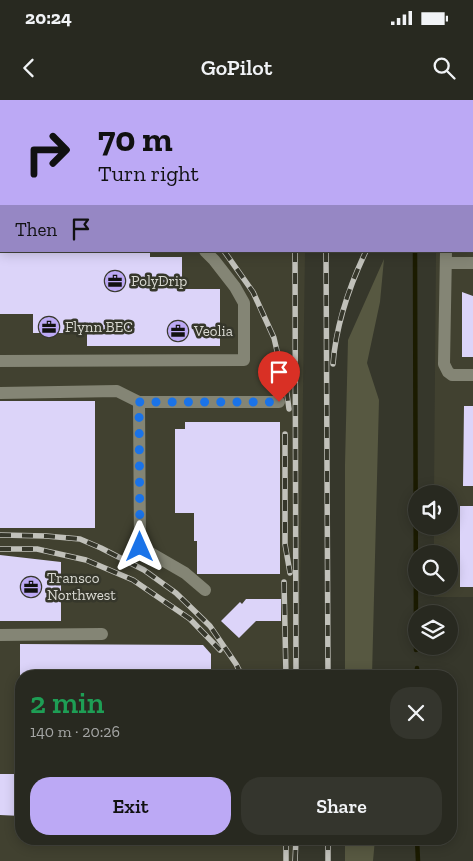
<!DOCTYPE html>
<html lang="en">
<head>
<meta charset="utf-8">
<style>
	:root { --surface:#282920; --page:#34352d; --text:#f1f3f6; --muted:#a5a6a5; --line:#44453e; --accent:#bca9f5 }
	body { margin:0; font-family:"Zilla Slab",serif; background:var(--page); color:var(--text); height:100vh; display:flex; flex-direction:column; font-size:19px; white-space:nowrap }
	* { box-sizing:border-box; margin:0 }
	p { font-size:16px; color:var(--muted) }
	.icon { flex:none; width:28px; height:28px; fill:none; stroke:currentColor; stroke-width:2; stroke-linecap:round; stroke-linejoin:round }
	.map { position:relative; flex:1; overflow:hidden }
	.panel { position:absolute; left:15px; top:570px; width:442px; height:175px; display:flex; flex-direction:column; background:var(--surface); border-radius:20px; box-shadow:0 2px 12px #0003,0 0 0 1px var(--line) }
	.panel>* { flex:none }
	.hud { position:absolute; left:0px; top:0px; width:474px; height:152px; box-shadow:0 2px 12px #0003,0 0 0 1px var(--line); background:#bca9f5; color:#111; overflow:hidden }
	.controls { position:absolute; left:408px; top:385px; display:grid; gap:10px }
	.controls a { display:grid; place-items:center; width:50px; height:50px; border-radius:50%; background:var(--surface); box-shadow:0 2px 12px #0003,0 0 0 1px var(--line); font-size:25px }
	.pin { position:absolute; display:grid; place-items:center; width:42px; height:42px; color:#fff; margin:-51px -21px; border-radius:50% 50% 50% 0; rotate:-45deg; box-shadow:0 0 5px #0007 }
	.pin .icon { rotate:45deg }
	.me { position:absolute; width:55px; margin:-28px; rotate:0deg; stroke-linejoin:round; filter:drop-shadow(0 0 4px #0008) }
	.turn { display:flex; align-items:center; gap:18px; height:105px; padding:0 15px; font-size:22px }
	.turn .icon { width:65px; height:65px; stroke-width:2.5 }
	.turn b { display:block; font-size:35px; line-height:42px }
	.then { display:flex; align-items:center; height:48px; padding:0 15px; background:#0003; gap:10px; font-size:19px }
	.round { display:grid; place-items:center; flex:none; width:52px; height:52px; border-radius:20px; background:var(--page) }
	.headline { display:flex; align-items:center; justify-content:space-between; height:85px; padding:0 15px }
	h1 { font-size:30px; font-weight:600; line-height:38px; color:#1e9e55 }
	.action { display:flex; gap:10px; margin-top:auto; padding:10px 15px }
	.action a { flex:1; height:58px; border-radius:20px; background:var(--accent); color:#111; font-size:20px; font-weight:600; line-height:58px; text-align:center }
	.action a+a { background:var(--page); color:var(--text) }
	.status { display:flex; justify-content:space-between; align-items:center; height:35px; padding:0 25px; background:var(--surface); direction:ltr }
	.status svg { height:14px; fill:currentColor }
	header { display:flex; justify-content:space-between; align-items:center; height:65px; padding:0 15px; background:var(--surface); font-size:22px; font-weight:600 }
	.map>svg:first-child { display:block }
	.built { fill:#414130 }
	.green { fill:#575841 }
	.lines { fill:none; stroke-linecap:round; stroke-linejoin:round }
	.stream { stroke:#1b1b00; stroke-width:4.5 }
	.building { fill:#dcd4f9 }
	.minor { stroke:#848575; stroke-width:12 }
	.rail-casing { stroke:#c1c1ba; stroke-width:5.5 }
	.rail { stroke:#36372b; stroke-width:4; stroke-dasharray:11; stroke-linecap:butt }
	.route { stroke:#1a73e8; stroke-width:9; stroke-dasharray:0 16.2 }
	.labels { text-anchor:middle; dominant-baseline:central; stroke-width:5; stroke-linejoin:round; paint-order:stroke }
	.poi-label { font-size:15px; fill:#dadad3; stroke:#36372b; text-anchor:start }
</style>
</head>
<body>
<div class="status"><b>20:24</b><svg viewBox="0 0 49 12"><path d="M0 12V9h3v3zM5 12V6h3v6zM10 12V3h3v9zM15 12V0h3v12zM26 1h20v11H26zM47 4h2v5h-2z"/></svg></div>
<header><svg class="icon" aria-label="back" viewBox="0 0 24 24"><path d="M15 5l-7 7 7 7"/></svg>GoPilot<svg class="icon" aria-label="search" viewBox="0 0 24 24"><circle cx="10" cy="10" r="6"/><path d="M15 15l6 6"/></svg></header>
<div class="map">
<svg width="473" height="761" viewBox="0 0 473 761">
	<rect width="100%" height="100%" fill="#36372b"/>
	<path class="built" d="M0,0H307V1H1V151H305L299,576H21V739H297V761H0Z
		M437,0H473V497H434V486H449V454H434V426H449V394H434L436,151H472V1H437Z"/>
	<path class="green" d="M384,159L380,202L367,263L379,300L372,576H345V364L348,240Z
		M345,739H375L373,761H345Z"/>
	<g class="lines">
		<path class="stream" d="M417,0V1
			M415,151L416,550
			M417,568V576
			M417,739L418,761"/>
	</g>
	<path class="building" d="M0,151H150V157H182V189H220V246H87V233H33V214H0Z
		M462,192L473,196V257H462Z
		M0,301H95V428H0Z
		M464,306H473V386H463Z
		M185,322H280V474H197V441H194V413H175V329H185Z
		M460,406H473V487H460Z
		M0,455L61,462V521H0Z
		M246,499H281V521H256L239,538L221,521L240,502L242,504Z
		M20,544L203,545L211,554V576H20Z
		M0,674H21V716L0,715Z"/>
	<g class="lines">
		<path class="minor" d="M0,22H1
			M0,64H1
			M446,151L444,264L448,272L452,275H473
			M446,163H473
			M0,261L244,260V203L235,187L214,160L205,151
			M0,293L117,291L139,302
			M205,490L185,473L140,447L139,302H279
			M0,535L102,534"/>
		<g class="rail-casing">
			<path id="rail" d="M295,0V1
				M326,0V1
				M432,1V0
				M472,44L473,43
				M0,47H1
				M224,151L253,192L274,238L287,294L289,309
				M295,151L296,576
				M326,151L328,576
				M333,264C336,224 349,187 366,151
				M285,334V444L290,473
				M0,435L46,436L80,439L101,448L144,470L176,493L210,526L236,564L242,576
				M0,449H37L86,460L133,480L190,519L220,550
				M284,482L286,576
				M286,739V761
				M328,739V761
				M295,761L296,739"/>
		</g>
		<use href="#rail" class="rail"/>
	</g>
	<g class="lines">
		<path class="route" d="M140,447L139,302H279"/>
	</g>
	<defs>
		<g id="office-disc" transform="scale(1.125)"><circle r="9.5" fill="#bca9f5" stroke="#36372b"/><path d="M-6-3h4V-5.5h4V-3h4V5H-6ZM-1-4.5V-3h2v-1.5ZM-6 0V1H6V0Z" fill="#111"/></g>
	</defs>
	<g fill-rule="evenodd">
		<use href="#office-disc" x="115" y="181"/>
		<use href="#office-disc" x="49" y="227"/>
		<use href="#office-disc" x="178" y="231"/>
		<use href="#office-disc" x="31" y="487"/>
	</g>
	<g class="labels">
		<g class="poi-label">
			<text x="131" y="181">PolyDrip</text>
			<text x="65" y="227">Flynn BEC</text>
			<text x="194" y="231">Veolia</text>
			<text x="47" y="478">Transco<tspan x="47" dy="17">Northwest</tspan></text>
		</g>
	</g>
</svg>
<div class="controls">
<a><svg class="icon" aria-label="sound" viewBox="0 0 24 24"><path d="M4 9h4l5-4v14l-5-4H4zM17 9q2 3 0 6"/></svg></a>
<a><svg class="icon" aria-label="search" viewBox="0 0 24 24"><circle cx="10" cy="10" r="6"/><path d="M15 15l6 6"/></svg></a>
<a><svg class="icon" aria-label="layers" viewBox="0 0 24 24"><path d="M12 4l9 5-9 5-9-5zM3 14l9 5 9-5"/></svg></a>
</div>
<div class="pin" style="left:279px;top:302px;background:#d93025"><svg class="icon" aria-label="arrive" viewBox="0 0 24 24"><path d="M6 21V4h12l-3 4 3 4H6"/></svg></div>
<svg class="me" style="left:140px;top:447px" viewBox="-20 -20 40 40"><path d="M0-17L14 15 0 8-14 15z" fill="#1a73e8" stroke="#fff" stroke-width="4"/></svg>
<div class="hud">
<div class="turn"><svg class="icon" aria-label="right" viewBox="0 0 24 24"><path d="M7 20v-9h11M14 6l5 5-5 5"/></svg><div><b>70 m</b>Turn right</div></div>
<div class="then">Then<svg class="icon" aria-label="arrive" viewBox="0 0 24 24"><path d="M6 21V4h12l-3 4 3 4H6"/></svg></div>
</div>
<section class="panel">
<div class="headline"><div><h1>2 min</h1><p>140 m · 20:26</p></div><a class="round"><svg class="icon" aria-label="close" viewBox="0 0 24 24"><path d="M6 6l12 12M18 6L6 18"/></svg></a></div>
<div class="action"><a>Exit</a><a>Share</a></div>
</section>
</div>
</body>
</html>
